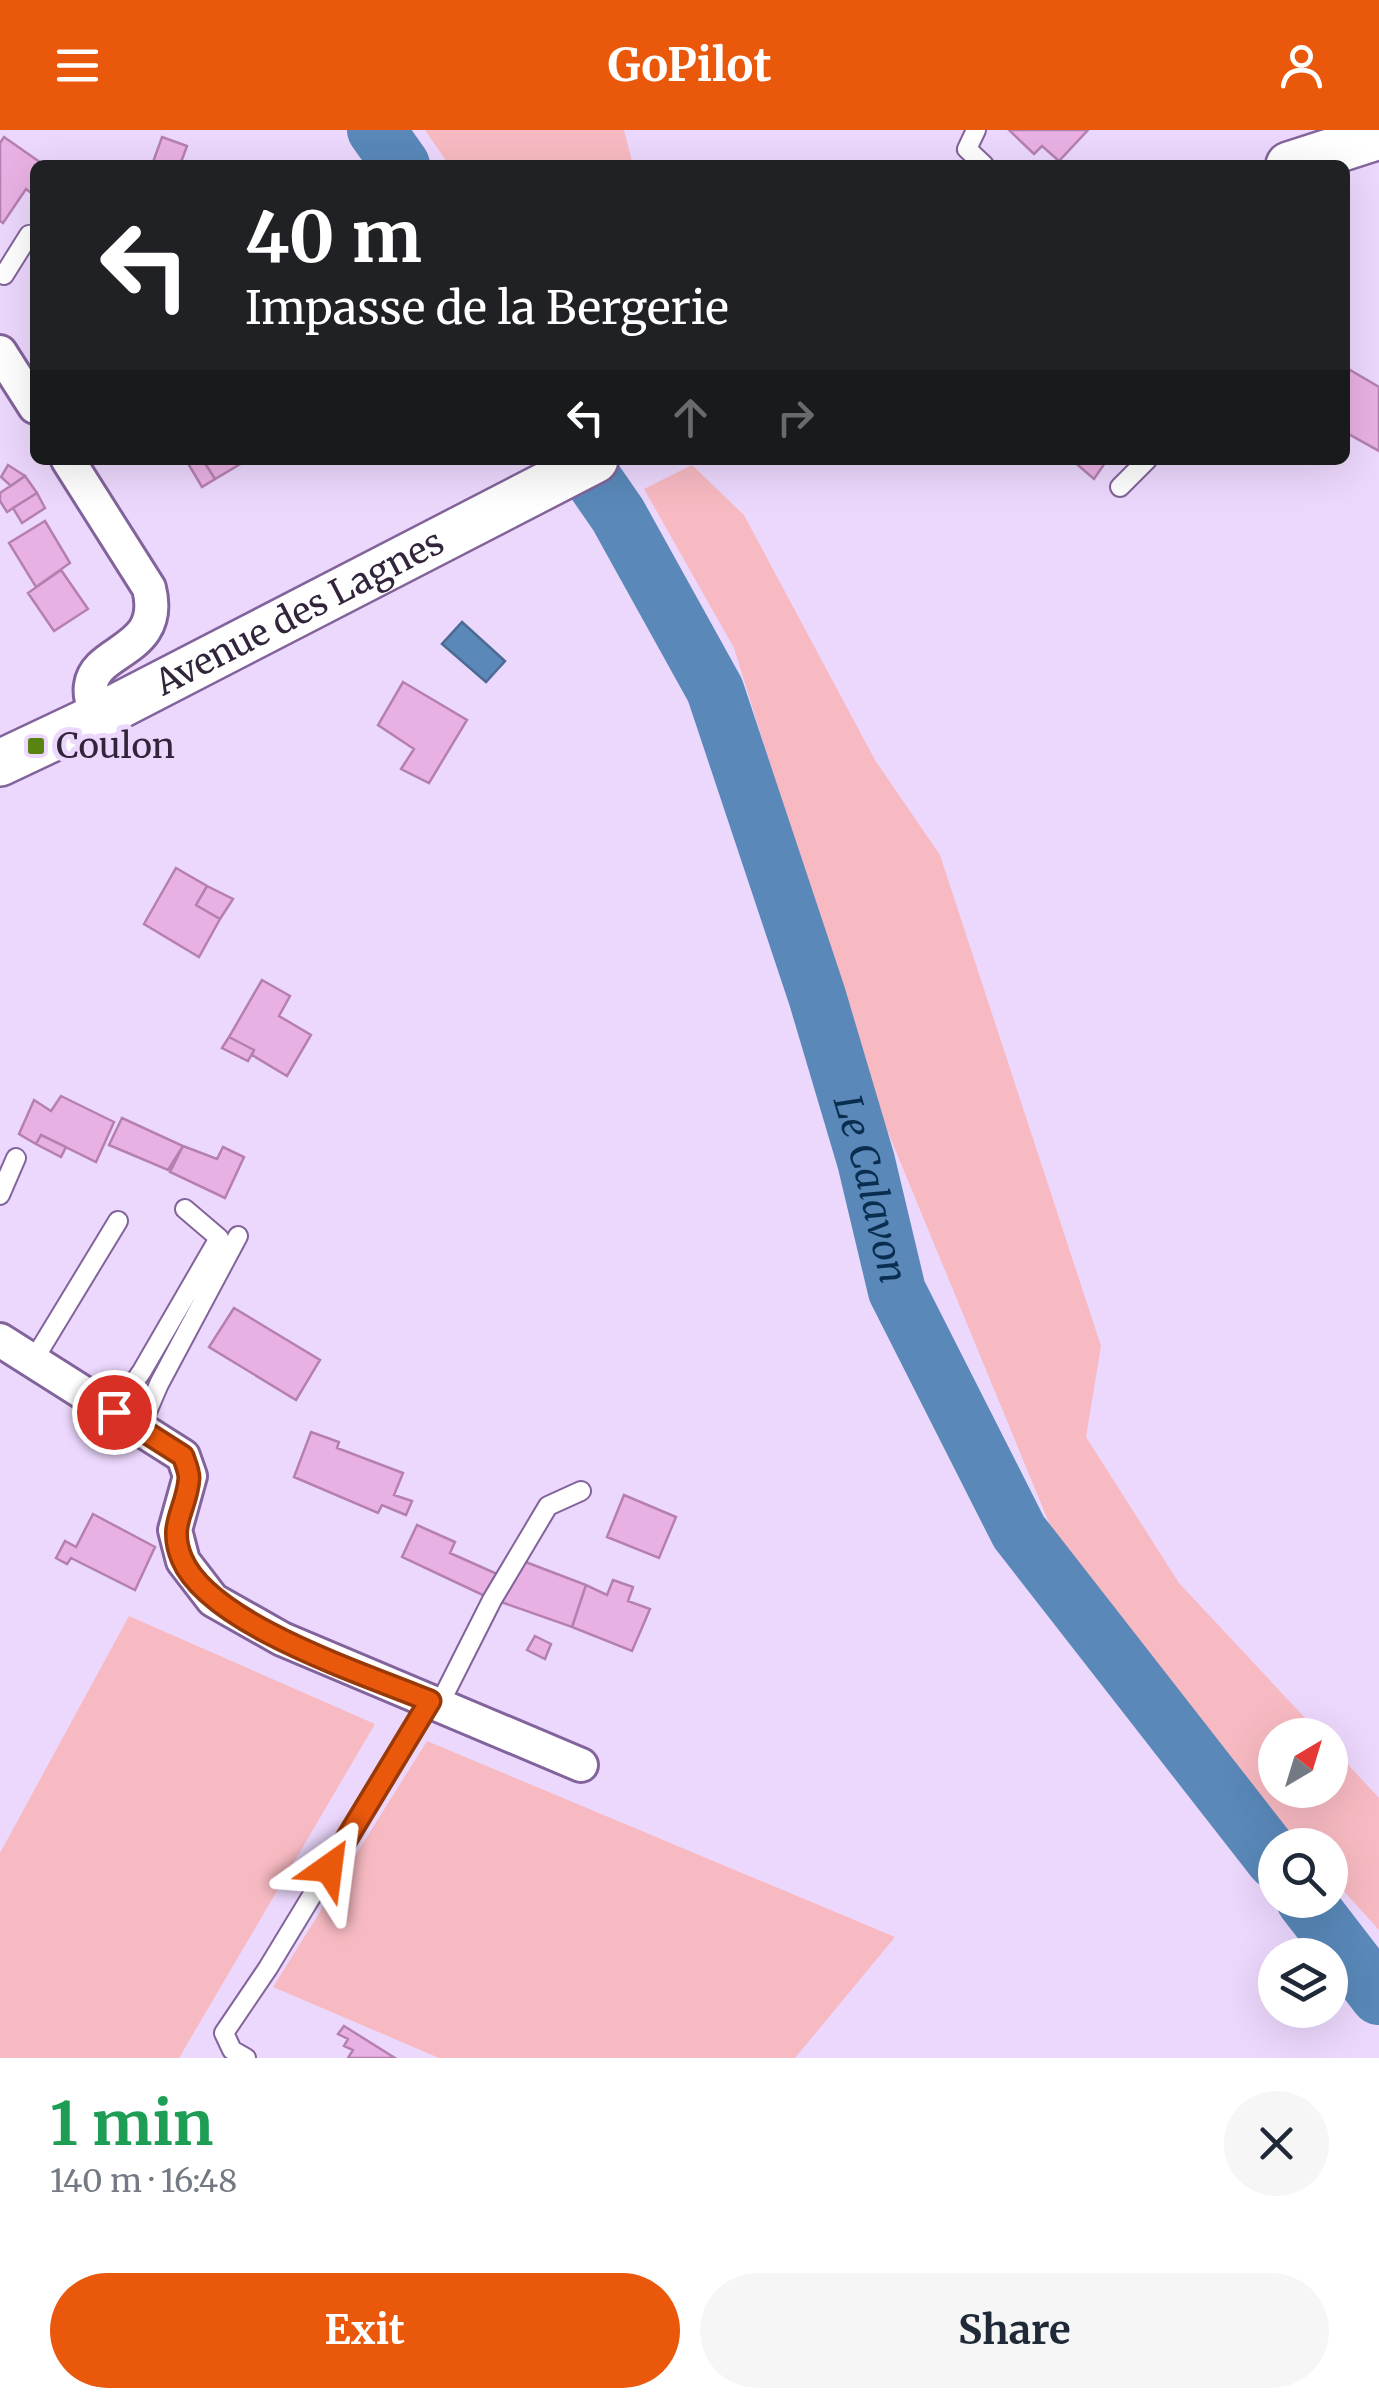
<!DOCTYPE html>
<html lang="en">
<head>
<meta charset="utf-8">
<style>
	:root { --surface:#fff; --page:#f6f6f7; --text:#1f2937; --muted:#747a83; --accent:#ea580c }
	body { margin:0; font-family:Merriweather,serif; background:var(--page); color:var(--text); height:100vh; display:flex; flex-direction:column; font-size:38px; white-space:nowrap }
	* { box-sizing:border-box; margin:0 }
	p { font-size:32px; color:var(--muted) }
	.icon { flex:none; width:55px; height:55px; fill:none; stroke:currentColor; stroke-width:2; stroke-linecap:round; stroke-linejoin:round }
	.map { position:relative; height:1928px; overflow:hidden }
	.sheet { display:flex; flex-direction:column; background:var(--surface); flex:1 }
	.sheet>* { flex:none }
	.banner { position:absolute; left:30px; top:30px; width:1320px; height:305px; border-radius:15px; box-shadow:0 10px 40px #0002; background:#202124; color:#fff; overflow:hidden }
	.needle { width:65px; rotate:38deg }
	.buttons { position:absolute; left:1258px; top:1588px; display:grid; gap:20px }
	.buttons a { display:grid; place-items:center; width:90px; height:90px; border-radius:50%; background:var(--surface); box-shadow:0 10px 40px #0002; font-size:50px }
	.pin { position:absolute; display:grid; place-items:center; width:85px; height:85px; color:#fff; margin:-42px; border:5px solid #fff; border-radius:50%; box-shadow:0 2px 10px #0007 }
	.me { position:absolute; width:110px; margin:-55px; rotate:31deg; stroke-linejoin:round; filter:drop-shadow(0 0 8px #0008) }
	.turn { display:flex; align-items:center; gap:35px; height:210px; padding:0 50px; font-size:45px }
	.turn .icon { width:130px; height:130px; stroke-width:2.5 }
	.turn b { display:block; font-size:70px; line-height:85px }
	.lanes { display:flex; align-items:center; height:95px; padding:0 50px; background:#0003; justify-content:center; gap:50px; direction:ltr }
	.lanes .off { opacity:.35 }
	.round { display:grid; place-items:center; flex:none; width:105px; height:105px; border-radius:52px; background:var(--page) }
	.summary { display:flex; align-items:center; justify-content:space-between; height:170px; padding:0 50px }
	h1 { font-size:60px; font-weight:700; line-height:75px; color:#1e9e55 }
	.action { display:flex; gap:20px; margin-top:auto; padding:20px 50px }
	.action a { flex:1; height:115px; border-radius:60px; background:var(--accent); color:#fff; font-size:40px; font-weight:700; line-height:115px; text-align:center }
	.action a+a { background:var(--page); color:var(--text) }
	header { display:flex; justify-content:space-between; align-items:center; height:130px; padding:0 50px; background:var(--accent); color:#fff; font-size:45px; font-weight:700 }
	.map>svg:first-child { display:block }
	.green { fill:#f8bac2 }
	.water { fill:#5988b9; stroke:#4d6a93; stroke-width:2.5 }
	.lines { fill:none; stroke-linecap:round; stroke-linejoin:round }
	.river { stroke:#5988b9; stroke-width:58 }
	.building { fill:#e9b1e3; stroke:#b580b0; stroke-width:2.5 }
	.lane-casing { stroke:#83639b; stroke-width:22 }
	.street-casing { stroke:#83639b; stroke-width:38 }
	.secondary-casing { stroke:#83639b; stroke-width:50 }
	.lane { stroke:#fff; stroke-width:18 }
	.street { stroke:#fff; stroke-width:32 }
	.secondary { stroke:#fff; stroke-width:45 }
	.route-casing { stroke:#983908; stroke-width:25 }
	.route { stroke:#ea580c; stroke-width:18 }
	.poi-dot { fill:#588411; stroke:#ecd8fd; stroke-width:4 }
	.labels { text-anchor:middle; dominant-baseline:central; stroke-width:10; stroke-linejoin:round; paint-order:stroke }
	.street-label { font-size:35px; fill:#31243b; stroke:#ecd8fd }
	.poi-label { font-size:35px; fill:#31243b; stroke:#ecd8fd; text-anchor:start }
	.water-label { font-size:38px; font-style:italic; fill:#0a2e4f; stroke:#ecd8fd }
</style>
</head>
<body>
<header><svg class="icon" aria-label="menu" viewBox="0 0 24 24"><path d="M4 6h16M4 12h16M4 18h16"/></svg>GoPilot<svg class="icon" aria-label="person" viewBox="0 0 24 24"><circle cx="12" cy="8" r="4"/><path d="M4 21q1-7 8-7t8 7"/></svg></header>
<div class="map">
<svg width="1379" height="1928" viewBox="0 0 1379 1928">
	<rect width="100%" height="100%" fill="#ecd8fd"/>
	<path class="green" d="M425,0H624L633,35H449Z
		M692,335L744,385L875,630L940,725L1101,1216L1086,1307L1179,1453L1321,1605H1275V1660H1330V1615L1379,1668V1800L1330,1746V1715H1301L1281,1693L1052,1400L871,961L734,518L644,359Z
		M129,1486L375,1594L179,1928H0V1723Z
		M427,1611L895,1807L795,1928H439L273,1857Z"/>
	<path class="water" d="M462,492L505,531L486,552L442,514Z"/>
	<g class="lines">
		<g class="river">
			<path d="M376,0L401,35"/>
			<path id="s1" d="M580,330L618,385L715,560L817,866L866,1031L897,1161L1019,1402L1275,1730"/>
			<path d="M1305,1770L1379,1866"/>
		</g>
	</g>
	<path class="building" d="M1009,0H1088L1059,31L1042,16L1034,24Z
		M4,7L44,35H35V66L26,59L3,93L0,91V13Z
		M162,7L187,16L180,35H152Z
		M1345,237L1379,257V321L1345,302Z
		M186,330H203L215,349L202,357Z
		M203,330H247L215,349Z
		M1072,330H1107L1094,349Z
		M8,335L25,346L11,356L1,347Z
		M25,346L37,363L7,382L0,371V363Z
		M37,363L45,378L22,393L13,378Z
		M45,391L70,433L36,457L9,413Z
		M61,440L88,479L54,501L28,463Z
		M403,552L467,590L429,653L401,639L414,619L378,595Z
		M176,738L207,756L196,775L220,789L199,827L144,794Z
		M207,756L233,769L220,789L196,775Z
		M262,850L290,866L279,886L311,905L287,946L252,925L254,920L229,907Z
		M229,907L254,920L248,931L222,918Z
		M61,966L114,992L96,1032L41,1005L36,1014L19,1004L34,970L51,981Z
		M122,988L183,1016L168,1040L109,1015Z
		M41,1005L66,1017L61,1027L36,1014Z
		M183,1016L217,1029L223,1017L244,1027L225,1068L170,1042Z
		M234,1178L320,1230L296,1270L209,1217Z
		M311,1302L339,1312L337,1318L403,1343L394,1365L412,1371L406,1385L382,1375L378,1383L294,1347Z
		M624,1365L676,1387L659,1428L607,1407Z
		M93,1384L155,1417L135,1460L71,1428L67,1434L56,1428L65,1411L76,1417Z
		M417,1395L455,1412L450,1423L497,1444L487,1467L402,1427Z
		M523,1431L586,1455L572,1497L501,1472L512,1441L519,1443Z
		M613,1450L633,1457L628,1471L650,1479L632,1521L572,1497L586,1455L607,1465Z
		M535,1506L551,1514L545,1529L527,1520Z
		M344,1896L395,1928H348L353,1920L344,1916L348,1909L338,1904Z"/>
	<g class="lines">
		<g class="lane-casing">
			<path id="lane" d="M976,0L967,19L984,35
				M4,145L29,105L35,104
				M1120,357L1147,330
				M0,1065L16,1028
				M33,1231L118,1091
				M114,1282L142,1241L219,1108L185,1079
				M140,1298L159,1254L238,1106
				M439,1575L492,1470L548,1376L581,1361
				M246,1928L232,1920L224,1903L268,1838L430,1571"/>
		</g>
		<g class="street-casing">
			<path id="street" d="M0,222L35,277
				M68,330L149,458C165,522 96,518 91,555C89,566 94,578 97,587
				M0,1210L183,1326L190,1346L175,1400L183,1431L213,1470L282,1509L581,1635"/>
		</g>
		<g class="secondary-casing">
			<g id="secondary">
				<path d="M1289,35L1379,6"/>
				<path id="s2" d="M0,633L97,587L595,330"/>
			</g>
		</g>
		<use href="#lane" class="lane"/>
		<use href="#street" class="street"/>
		<use href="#secondary" class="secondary"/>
	</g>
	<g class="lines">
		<g class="route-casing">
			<path id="route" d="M114,1282L183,1326C185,1332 189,1341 189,1348C187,1380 167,1394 182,1429C210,1495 365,1544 430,1571L329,1738"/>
		</g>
		<use href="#route" class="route"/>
	</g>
	<rect class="poi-dot" x="26" y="606" width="20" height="20" rx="5"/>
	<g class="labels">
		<g class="street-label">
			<text stroke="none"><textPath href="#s2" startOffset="335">Avenue des Lagnes</textPath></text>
		</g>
		<g class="poi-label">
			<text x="56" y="616">Coulon</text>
		</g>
		<g class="water-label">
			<text stroke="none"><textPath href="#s1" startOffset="790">Le Calavon</textPath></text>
		</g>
	</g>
</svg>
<div class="buttons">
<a><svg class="needle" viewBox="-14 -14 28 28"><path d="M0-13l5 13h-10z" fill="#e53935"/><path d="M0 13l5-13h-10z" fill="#747a83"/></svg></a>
<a><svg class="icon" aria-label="search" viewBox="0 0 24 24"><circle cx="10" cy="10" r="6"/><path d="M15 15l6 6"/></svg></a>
<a><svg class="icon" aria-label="layers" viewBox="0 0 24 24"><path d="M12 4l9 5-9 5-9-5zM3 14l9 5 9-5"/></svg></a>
</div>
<div class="pin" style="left:114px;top:1282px;background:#d93025"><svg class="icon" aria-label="arrive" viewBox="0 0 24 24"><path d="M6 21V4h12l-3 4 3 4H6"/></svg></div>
<svg class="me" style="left:329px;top:1738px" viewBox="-20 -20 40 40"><path d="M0-17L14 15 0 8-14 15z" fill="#ea580c" stroke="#fff" stroke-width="4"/></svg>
<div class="banner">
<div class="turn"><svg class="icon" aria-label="left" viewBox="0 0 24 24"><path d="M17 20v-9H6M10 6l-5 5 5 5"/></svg><div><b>40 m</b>Impasse de la Bergerie</div></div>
<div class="lanes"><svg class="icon" aria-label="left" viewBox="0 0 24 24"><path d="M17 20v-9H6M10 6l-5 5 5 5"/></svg><svg class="icon off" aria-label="ahead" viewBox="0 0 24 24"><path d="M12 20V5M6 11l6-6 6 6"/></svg><svg class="icon off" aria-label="right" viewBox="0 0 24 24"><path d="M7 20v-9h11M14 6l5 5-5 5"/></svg></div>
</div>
</div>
<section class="sheet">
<div class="summary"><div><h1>1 min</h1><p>140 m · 16:48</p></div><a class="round"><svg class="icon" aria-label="close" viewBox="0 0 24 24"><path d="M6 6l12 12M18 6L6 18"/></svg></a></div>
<div class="action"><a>Exit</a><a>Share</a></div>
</section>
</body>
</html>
